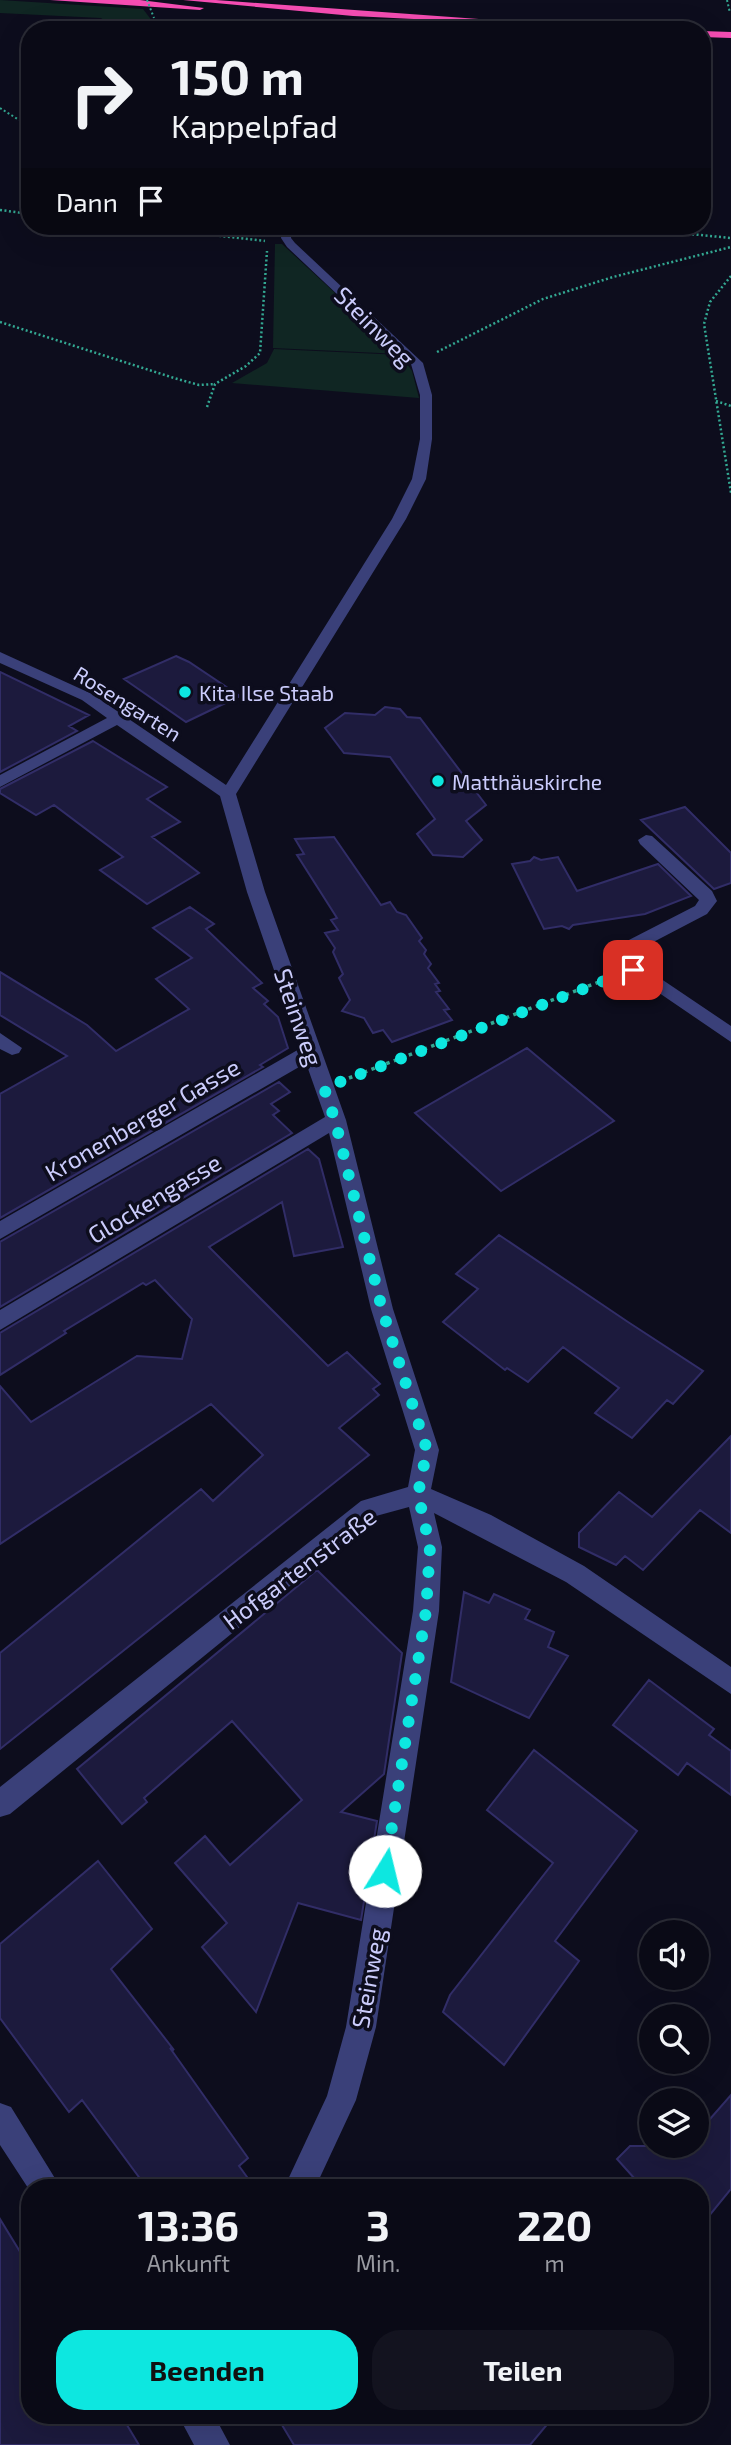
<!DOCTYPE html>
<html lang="de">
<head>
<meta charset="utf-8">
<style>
	:root { --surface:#0a0a16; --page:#13131f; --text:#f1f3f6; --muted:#999aa1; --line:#2a2b35; --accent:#0de7e0 }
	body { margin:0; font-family:"Exo 2",sans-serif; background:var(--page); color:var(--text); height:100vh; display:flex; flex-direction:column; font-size:26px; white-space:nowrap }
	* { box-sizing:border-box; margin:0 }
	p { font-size:23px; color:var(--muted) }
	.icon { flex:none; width:38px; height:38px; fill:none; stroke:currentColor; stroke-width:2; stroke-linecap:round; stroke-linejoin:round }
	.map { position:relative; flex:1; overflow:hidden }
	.sheet { position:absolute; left:21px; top:2179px; width:688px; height:245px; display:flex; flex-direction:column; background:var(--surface); border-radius:28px; box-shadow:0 7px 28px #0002,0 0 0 2px var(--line) }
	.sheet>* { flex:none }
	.guide { position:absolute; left:21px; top:21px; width:690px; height:214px; border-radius:28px; box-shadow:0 7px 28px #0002,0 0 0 2px var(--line); background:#0a0a16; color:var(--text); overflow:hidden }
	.buttons { position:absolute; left:639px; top:1920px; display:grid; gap:14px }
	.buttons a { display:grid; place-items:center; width:70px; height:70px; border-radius:50%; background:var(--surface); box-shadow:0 7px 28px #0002,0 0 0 2px var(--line); font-size:35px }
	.pin { position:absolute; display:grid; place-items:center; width:60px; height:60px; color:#fff; margin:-30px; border-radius:14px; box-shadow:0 4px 10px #0006 }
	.me { position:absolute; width:77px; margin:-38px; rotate:9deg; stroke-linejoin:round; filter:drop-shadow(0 0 5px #0008) }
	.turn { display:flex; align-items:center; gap:24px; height:147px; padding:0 35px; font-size:32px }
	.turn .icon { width:91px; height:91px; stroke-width:2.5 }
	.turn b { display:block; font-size:49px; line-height:60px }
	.then { display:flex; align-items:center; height:66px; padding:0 35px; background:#0003; gap:14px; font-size:26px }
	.eta { display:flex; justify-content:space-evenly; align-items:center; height:119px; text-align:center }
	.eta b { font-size:42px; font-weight:700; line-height:49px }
	.button { display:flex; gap:14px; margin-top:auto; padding:14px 35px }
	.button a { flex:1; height:80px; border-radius:28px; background:var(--accent); color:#111; font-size:28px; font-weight:700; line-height:80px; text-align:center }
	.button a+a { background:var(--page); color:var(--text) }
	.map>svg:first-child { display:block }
	.green { fill:#102623 }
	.building { fill:#1c1a3d; stroke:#312d67; stroke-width:2 }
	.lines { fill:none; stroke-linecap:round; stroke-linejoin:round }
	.path-far2 { stroke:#33a892; stroke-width:2; stroke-dasharray:2 2.5; stroke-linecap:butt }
	.path-far1 { stroke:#33a892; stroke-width:2.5; stroke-dasharray:2 2.5; stroke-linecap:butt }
	.path { stroke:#33a892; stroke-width:3.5; stroke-dasharray:3.5 4.5; stroke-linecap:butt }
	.minor { fill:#3a4079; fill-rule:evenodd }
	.highway { fill:#f54db3; fill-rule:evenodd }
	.path-bridge { stroke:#33a892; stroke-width:2; stroke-dasharray:2 2.5; stroke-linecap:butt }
	.route { stroke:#0de7e0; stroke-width:12; stroke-dasharray:0 21.6 }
	.poi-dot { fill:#0de7e0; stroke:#0d0d1d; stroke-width:2.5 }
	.labels { text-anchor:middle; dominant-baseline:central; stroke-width:7; stroke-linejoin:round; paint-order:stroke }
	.far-poi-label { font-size:21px; fill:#cbccfc; stroke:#0d0d1d; text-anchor:start }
	.far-street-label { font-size:21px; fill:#cbccfc; stroke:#0d0d1d }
	.street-label { font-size:24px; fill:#cbccfc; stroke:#0d0d1d }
</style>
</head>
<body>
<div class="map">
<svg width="731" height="2445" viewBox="0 0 731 2445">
	<rect width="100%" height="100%" fill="#0d0d1d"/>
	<path class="green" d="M0,0L143,9L159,30H116L101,18L0,13Z
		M204,19L361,30H205L198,23Z
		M275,244H282L401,354L273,348Z
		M274,349L401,355L412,371L419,398L232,383L267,363Z"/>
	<path class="building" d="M176,656L189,662L240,696L186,722L124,679Z
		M0,672L89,715L69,726L77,731L0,772Z
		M385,707L400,709L407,717L420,718L486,805L466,821L482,840L463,857L433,855L417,834L435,819L390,757L344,753L325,728L345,713L375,715Z
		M93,741L167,787L147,799L180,822L152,837L199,873L147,904L100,870L123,857L54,805L36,815L0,793V789Z
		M685,807L731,853V883L714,889L641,820Z
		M334,837L381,905L390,902L397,912L406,915L422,938L419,941L426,950L424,954L431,964L428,968L439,983L435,984L440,991L436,992L449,1009L444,1010L452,1020L392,1042L383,1030L373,1033L364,1018L342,1011L350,1000L339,978L343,974L333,952L335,948L325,933L338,930L331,920L337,918L297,855L304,854L295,839Z
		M534,857L541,860L558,857L577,891L658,864L691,896L645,914L573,925L569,929L562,926L544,929L512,864L530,861Z
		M190,907L214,924L206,929L262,983L253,988L268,1001L264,1004L278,1017L288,1048L260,1065L263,1067L0,1218V1094L67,1056L0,1015V972L87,1025L116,1051L189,1009L156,979L192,958L153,928Z
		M527,1048L614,1121L501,1191L415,1113Z
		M279,1082L290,1092L271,1104L279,1111L273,1115L292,1133L0,1307V1242Z
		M308,1149L319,1159L343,1247L294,1256L282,1202L209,1247L328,1366L347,1352L380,1384L373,1389L379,1395L339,1428L369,1455L0,1749V1653L201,1489L213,1501L263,1455L211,1404L0,1544V1386L31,1422L137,1356L182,1359L192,1319L155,1280L146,1285L143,1283L64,1331L66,1333L0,1375V1333Z
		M499,1235L628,1322L703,1371L673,1404L667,1400L632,1438L595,1413L619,1388L563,1347L528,1382L507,1368L505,1370L443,1322L478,1289L456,1274Z
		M731,1436V1533L700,1510L643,1570L625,1556L616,1565L579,1547V1533L619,1492L652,1517Z
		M317,1570L402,1653L384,1774L341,1812L377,1821L361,1920L298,1903L256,2012L202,1947L227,1923L175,1863L205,1836L230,1865L302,1800L232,1721L144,1798L147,1802L122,1824L77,1769Z
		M464,1592L489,1603L494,1594L530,1610L525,1619L554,1632L548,1647L568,1656L529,1718L451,1682Z
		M649,1680L714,1729L709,1735L731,1751V1795L687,1763L678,1775L613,1725Z
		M534,1750L637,1831L555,1941L579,1961L504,2065L443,2012L450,1995L553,1863L487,1810Z
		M98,1861L152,1929L111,1969L174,2050L170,2048L248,2158L239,2166L255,2188H147L82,2100L69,2112L0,2018V1944Z
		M731,2095V2189L700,2227V2188H643L617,2159L630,2146H696V2135Z
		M0,2219L30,2268V2415H121L139,2445H0Z
		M276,2415H555L530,2445H294Z"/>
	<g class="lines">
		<path class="path-far2" d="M727,0L730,13
			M645,21L689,23
			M0,108L19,120L30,122"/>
		<path class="path-far1" d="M0,210L30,214
			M134,226L265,241
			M607,226L731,238
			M731,276L710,302L704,324L731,493
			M0,322L174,378L199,385L215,384
			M437,352L543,299L613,277L731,247
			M716,401L731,406
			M207,407L215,384L246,366L260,353L267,251"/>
		<path class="path" d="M349,1078L612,977"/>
		<path class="minor" d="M282,226H292L291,238L295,243L423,363L432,395V439L426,479L406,519L236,794L265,892L346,1120L393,1309L439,1450L431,1489L491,1515L584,1566L731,1667V1694L566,1582L434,1513L442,1547L439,1611L376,2027L356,2100L315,2188H284L327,2096L346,2027L413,1611L418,1547L409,1507L376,1516L10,1814L0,1817V1787L361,1501L408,1487L415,1450L371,1309L329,1133L0,1330V1310L325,1117L306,1063L0,1239V1221L301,1048L247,892L220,796L117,725L0,787V775L107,718L82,700L0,663V652L92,694L226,785L392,519L412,479L420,439V395L411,364L287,247L281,238Z
			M646,835L652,836L712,891L717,901L707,914L640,949L642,966L731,1026V1042L624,969L622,946L625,942L695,906L699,900L640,844L638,840Z
			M0,1033L22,1048L19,1053L12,1055L0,1049Z
			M0,2103L11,2107L61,2188H30V2191L0,2145Z
			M178,2415H214L230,2445H194Z"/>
		<path class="highway" d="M50,0H140L204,8L200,10Z
			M183,0H216L633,30L353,16Z
			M702,31L731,32V38L702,37Z"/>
		<path class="path-bridge" d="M147,0L154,18"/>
	</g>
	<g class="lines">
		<path class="route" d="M385,1871L426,1611L430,1547L418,1494L427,1450L382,1309L335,1120L324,1088L633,970"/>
	</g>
	<g class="poi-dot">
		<circle cx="185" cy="692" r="7"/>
		<circle cx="438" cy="781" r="7"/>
	</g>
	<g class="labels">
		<g class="far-poi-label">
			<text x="199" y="692">Kita Ilse Staab</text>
			<text x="452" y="781">Matthäuskirche</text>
		</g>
		<g class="far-street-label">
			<text transform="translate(128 703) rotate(32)">Rosengarten</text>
		</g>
		<g class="street-label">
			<text transform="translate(375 326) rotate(45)">Steinweg</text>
			<text transform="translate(299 1017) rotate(71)">Steinweg</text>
			<text transform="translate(142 1119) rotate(-30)">Kronenberger Gasse</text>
			<text transform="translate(154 1198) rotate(-31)">Glockengasse</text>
			<text transform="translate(299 1568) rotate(-37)">Hofgartenstraße</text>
			<text transform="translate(368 1978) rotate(-80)">Steinweg</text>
		</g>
	</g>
</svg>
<div class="buttons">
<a><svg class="icon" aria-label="sound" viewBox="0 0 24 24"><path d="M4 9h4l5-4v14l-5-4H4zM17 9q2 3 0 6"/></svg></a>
<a><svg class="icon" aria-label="search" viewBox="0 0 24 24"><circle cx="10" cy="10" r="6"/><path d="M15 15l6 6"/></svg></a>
<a><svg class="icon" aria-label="layers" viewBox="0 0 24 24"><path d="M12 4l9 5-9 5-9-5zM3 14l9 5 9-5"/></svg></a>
</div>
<div class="pin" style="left:633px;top:970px;background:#d93025"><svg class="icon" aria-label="arrive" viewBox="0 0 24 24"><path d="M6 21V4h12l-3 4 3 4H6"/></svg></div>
<svg class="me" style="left:385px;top:1871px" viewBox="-20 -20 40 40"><circle r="19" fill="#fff"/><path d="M0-13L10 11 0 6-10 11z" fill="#0de7e0"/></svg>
<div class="guide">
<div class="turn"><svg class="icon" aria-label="right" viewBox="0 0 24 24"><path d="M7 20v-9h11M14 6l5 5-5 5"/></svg><div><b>150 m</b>Kappelpfad</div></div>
<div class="then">Dann<svg class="icon" aria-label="arrive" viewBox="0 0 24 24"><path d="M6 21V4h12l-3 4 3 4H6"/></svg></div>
</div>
<section class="sheet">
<div class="eta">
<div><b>13:36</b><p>Ankunft</p></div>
<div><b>3</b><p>Min.</p></div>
<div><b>220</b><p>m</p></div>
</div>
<div class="button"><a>Beenden</a><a>Teilen</a></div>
</section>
</div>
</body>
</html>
